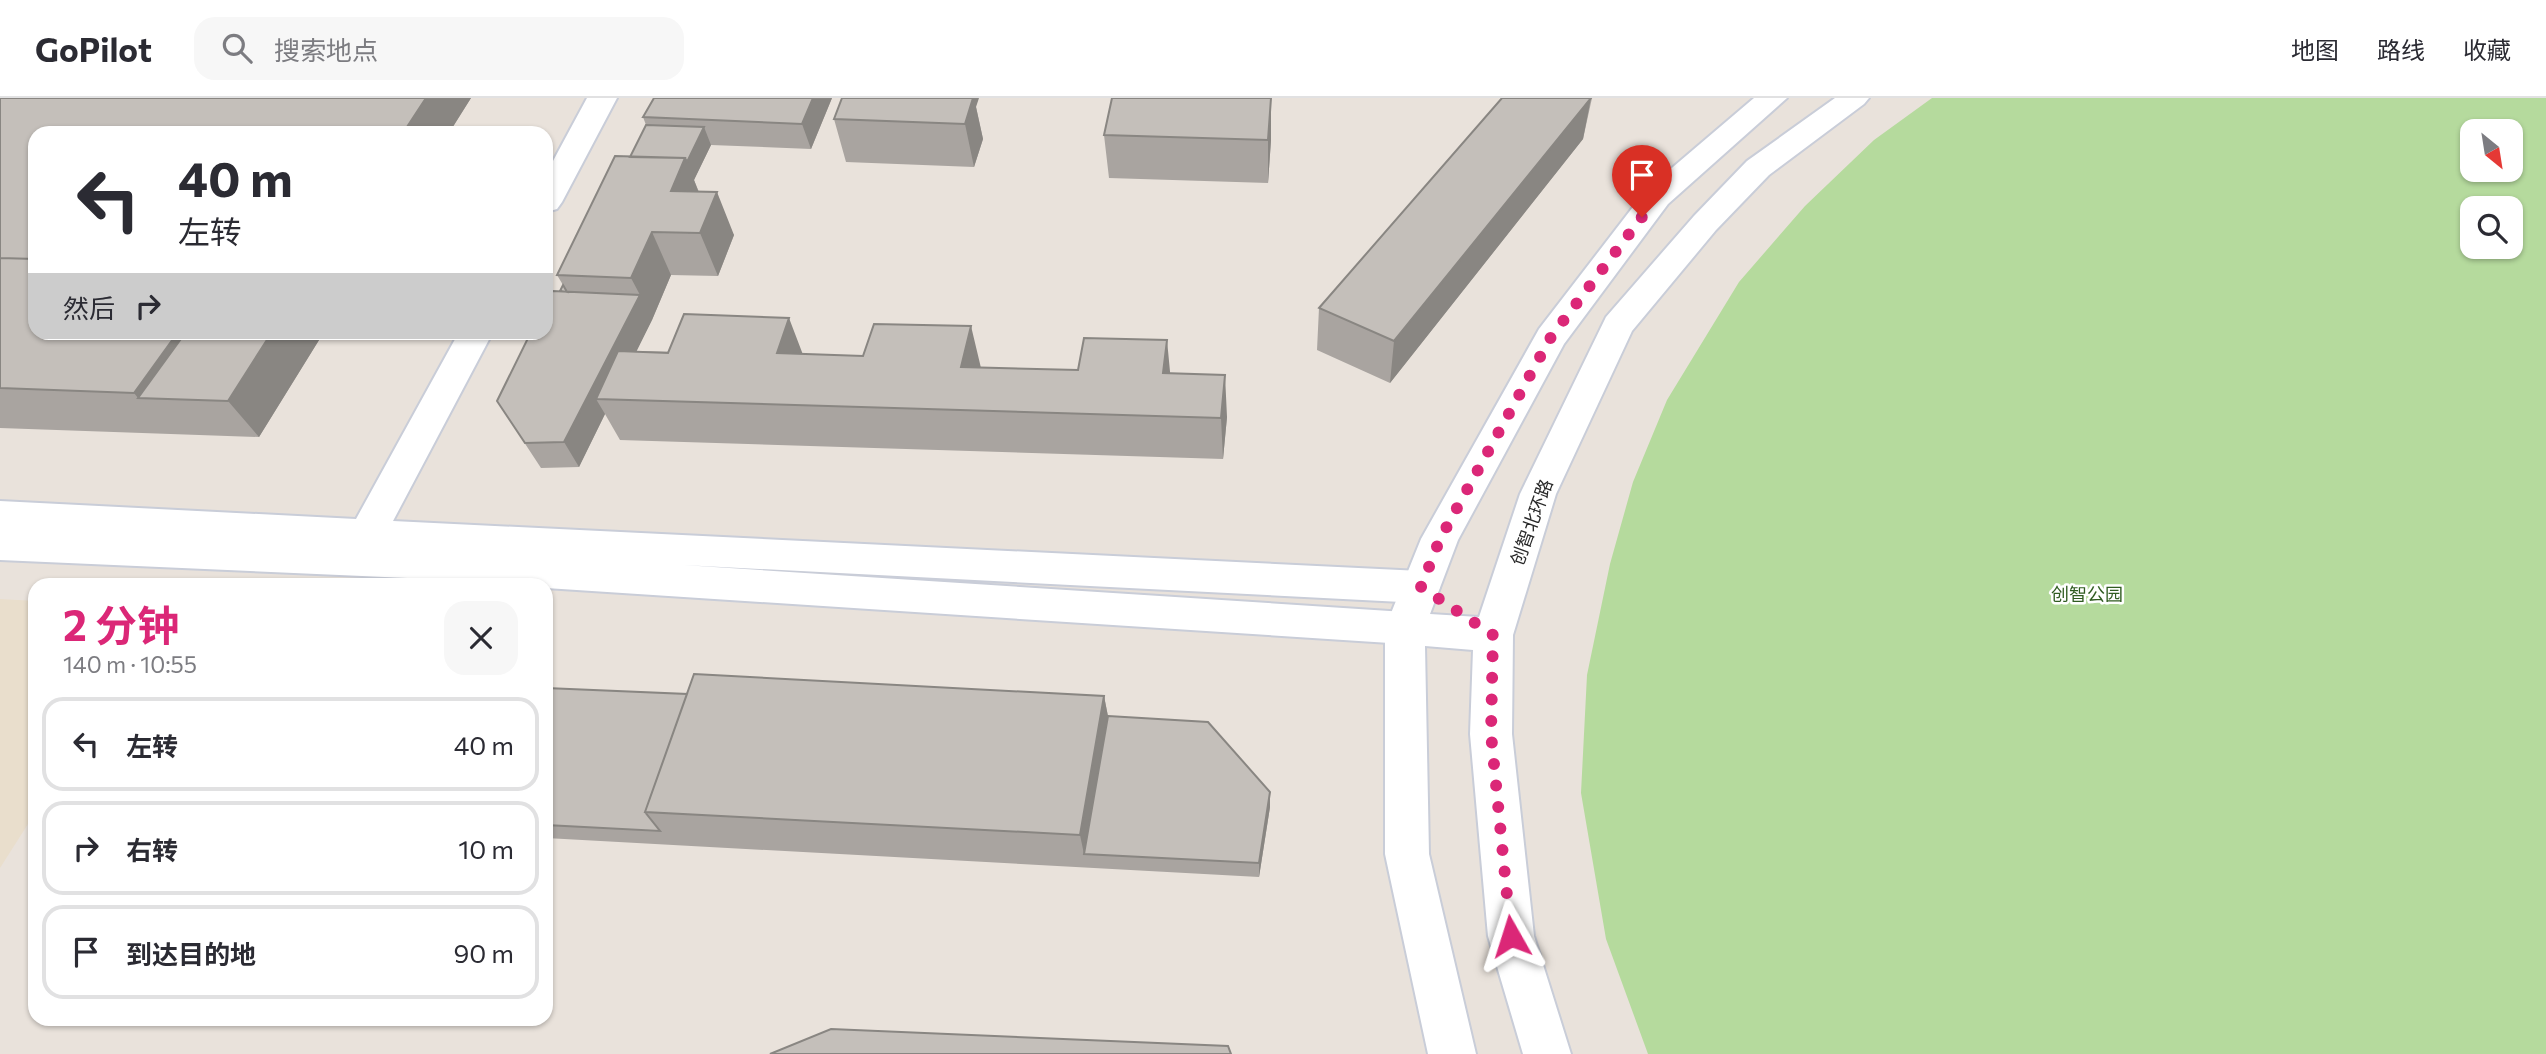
<!DOCTYPE html>
<html lang="zh">
<head>
<meta charset="utf-8">
<style>
	:root { --surface:#fff; --page:#f7f7f7; --text:#2b2b33; --muted:#7c7c81; --line:#e1e1e2; --accent:#db2777 }
	body { margin:0; font-family:Commissioner,"Noto Sans SC",sans-serif; background:var(--page); color:var(--text); height:100vh; display:flex; flex-direction:column; font-size:26px; white-space:nowrap }
	* { box-sizing:border-box; margin:0 }
	p { font-size:23px; color:var(--muted) }
	.icon { flex:none; width:38px; height:38px; fill:none; stroke:currentColor; stroke-width:2; stroke-linecap:round; stroke-linejoin:round }
	.map { position:relative; flex:1; overflow:hidden }
	.sheet { position:absolute; left:28px; top:480px; width:525px; height:448px; display:flex; flex-direction:column; background:var(--surface); border-radius:21px; box-shadow:0 2px 5px #0004 }
	.sheet>* { flex:none }
	.banner { position:absolute; left:28px; top:28px; width:525px; height:214px; border-radius:21px; box-shadow:0 2px 5px #0004; background:#fff; color:var(--text); overflow:hidden }
	.needle { width:46px; rotate:150deg }
	.tools { position:absolute; left:2460px; top:21px; display:grid; gap:14px }
	.tools a { display:grid; place-items:center; width:63px; height:63px; border-radius:14px; background:var(--surface); box-shadow:0 2px 5px #0004; font-size:35px }
	.pin { position:absolute; display:grid; place-items:center; width:60px; height:60px; color:#fff; margin:-72px -30px; border-radius:50% 50% 50% 0; rotate:-45deg; box-shadow:0 0 7px #0007 }
	.pin .icon { rotate:45deg }
	.me { position:absolute; width:77px; margin:-38px; rotate:354deg; stroke-linejoin:round; filter:drop-shadow(0 0 5px #0008) }
	.turn { display:flex; align-items:center; gap:24px; height:147px; padding:0 35px; font-size:32px }
	.turn .icon { width:91px; height:91px; stroke-width:2.5 }
	.turn b { display:block; font-size:49px; line-height:60px }
	.then { display:flex; align-items:center; height:66px; padding:0 35px; background:#0003; gap:14px; font-size:26px }
	.round { display:grid; place-items:center; flex:none; width:74px; height:74px; border-radius:21px; background:var(--page) }
	.headline { display:flex; align-items:center; justify-content:space-between; height:119px; padding:0 35px }
	h1 { font-size:42px; font-weight:700; line-height:52px; color:var(--accent) }
	ul { padding:0; list-style:none }
	li { display:flex; align-items:center; gap:21px; height:94px; margin:0 14px 10px; padding:0 21px; border:4px solid var(--line); border-radius:21px }
	li div { flex:1 }
	li b { display:block; font-size:26px }
	li em { font-style:normal }
	header { display:flex; align-items:center; gap:42px; box-sizing:border-box; height:98px; padding:0 35px; background:var(--surface); border-bottom:2px solid var(--line) }
	header strong { font-size:33px }
	nav { display:flex; gap:38px; margin-inline-start:auto; font-size:24px }
	.search { width:490px; height:63px; background:var(--page); display:flex; align-items:center; gap:18px; box-sizing:border-box; padding:0 24px; border-radius:21px; color:var(--muted); font-size:26px }
	.map>svg:first-child { display:block }
	.education { fill:#e9decc }
	.green { fill:#b5da9d; fill-rule:evenodd }
	.lines { fill:none; stroke-linecap:round; stroke-linejoin:round }
	.minor-casing { stroke:#c9cdd8; stroke-width:4 }
	.secondary-casing { stroke:#c9cdd8; stroke-width:4 }
	.minor { fill:#fff; fill-rule:evenodd }
	.secondary { fill:#fff; fill-rule:evenodd }
	.wall { fill:#a9a4a0 }
	.shaded-wall { fill:#898682 }
	.building { fill:#c4bfba; stroke:#898682; stroke-width:2 }
	.route { stroke:#db2777; stroke-width:12; stroke-dasharray:0 21.6 }
	.labels { text-anchor:middle; dominant-baseline:central; stroke-width:5; stroke-linejoin:round; paint-order:stroke }
	.street-label { font-size:18px; fill:#282828; stroke:#fff }
	.park-label { font-size:18px; fill:#305c21; stroke:#fff }
</style>
</head>
<body>
<header>
<strong>GoPilot</strong>
<div class="search"><svg class="icon" aria-label="search" viewBox="0 0 24 24"><circle cx="10" cy="10" r="6"/><path d="M15 15l6 6"/></svg>搜索地点</div>
<nav><a>地图</a><a>路线</a><a>收藏</a></nav>
</header>
<div class="map">
<svg width="2546" height="956" viewBox="0 0 2546 956">
	<rect width="100%" height="100%" fill="#e9e2db"/>
	<path class="education" d="M0,501L35,503V715L0,770Z"/>
	<path class="green" d="M1932,0H2546V956H1648L1606,841L1581,695L1587,577L1610,466L1633,384L1667,302L1739,184L1805,108L1874,42ZM2473,33H2511V72H2473ZM2473,110H2511V149H2473Z"/>
	<g class="lines">
		<g class="minor-casing">
			<path id="minor" d="M587,0H617L562,104L557,111L546,114V76Z
				M459,234H493L393,423L1421,473L1435,478L1440,489L1435,500L1421,505L683,467L1405,514L1419,518L1425,530L1419,542L1405,546L546,490V486L0,462V403L356,421Z"/>
		</g>
		<g class="secondary-casing">
			<path id="secondary" d="M1754,0H1787L1668,106L1564,246L1458,442L1430,516L1479,519L1520,396L1606,219L1694,118L1747,63L1835,0H1869L1864,6L1769,77L1716,132L1632,233L1556,396L1513,537L1512,636L1534,838L1571,956H1523L1488,838L1470,636L1473,552L1425,548L1429,756L1476,956H1428L1385,756V530L1421,441L1539,231L1646,92Z"/>
		</g>
		<use href="#minor" class="minor"/>
		<use href="#secondary" class="secondary"/>
	</g>
	<path class="wall" d="M0,0H471L449,35H35V234H324L259,339L0,330Z
		M832,0L811,51L711,47L694,82L699,94L734,137L718,178L671,177L652,222L636,253L803,256L981,270L1170,275L1227,319L1223,361L620,342L605,316L579,369L541,370L497,303L563,187L557,177L630,59L646,27L643,19Z
		M1502,0H1592L1583,41L1390,285L1317,252L1319,210Z
		M976,9L983,41L974,69L846,64L834,21Z
		M1104,37L1271,42L1268,85L1109,80Z
		M546,590L687,596L1104,598L1108,618L1270,709L1259,779L546,740Z"/>
	<path class="shaded-wall" d="M426,0H471L449,35H403Z
		M813,0H832L811,51L802,26Z
		M969,0H979L976,9L983,41L974,69L965,26Z
		M1271,0V42L1268,85V42Z
		M1591,0L1583,41L1390,285L1394,243Z
		M704,29L711,47L694,82L702,103L689,136L671,93L685,60Z
		M717,94L734,137L718,178L700,135Z
		M652,134L671,177L652,222L613,301H596L605,316L579,369L564,344L640,197L631,180Z
		M789,220L805,262L777,255Z
		M971,228L981,270L961,269Z
		M178,234H243L138,300L134,295Z
		M272,234H324L259,339L228,303Z
		M1167,242L1171,284L1163,275Z
		M1225,277L1227,319L1223,361L1221,320Z
		M1104,598L1111,634L1084,756L1080,737Z
		M1270,694V709L1259,779V765Z"/>
	<path class="building" d="M0,0H426L403,35H35V161L0,160Z
		M654,0H813L802,26L643,19Z
		M842,0H973L965,26L834,21Z
		M1112,0H1271L1268,42L1104,37Z
		M1502,0H1591L1394,243L1319,210Z
		M646,27L704,29L687,64L685,60L630,59Z
		M615,58L685,60L671,93L717,94L700,135L652,134L631,180L557,177Z
		M0,160L35,161V234H178L134,295L0,290Z
		M563,187L567,194L560,193Z
		M552,193L640,197L564,344L525,345L497,303L531,234H546V205Z
		M684,216L789,220L777,255L863,258L874,226L971,228L961,269L1078,272L1084,240L1167,242L1163,275L1225,277L1221,320L596,301L618,253L668,255Z
		M186,234H272L228,303L138,300Z
		M694,576L1104,598L1080,737L645,714Z
		M546,590L687,596L645,714L660,733L546,727Z
		M1108,618L1208,624L1270,694L1259,765L1084,756Z
		M831,931L1228,948L1231,956H770Z"/>
	<g class="lines">
		<path class="route" d="M1511,838L1491,636L1493,537L1421,489L1440,441L1551,239L1642,119"/>
	</g>
	<g class="labels">
		<g class="street-label">
			<text transform="translate(1531 424) rotate(-70)">创智北环路</text>
		</g>
		<g class="park-label">
			<text x="2087" y="496">创智公园</text>
		</g>
	</g>
</svg>
<div class="tools">
<a><svg class="needle" viewBox="-14 -14 28 28"><path d="M0-13l5 13h-10z" fill="#e53935"/><path d="M0 13l5-13h-10z" fill="#7c7c81"/></svg></a>
<a><svg class="icon" aria-label="search" viewBox="0 0 24 24"><circle cx="10" cy="10" r="6"/><path d="M15 15l6 6"/></svg></a>
</div>
<div class="pin" style="left:1642px;top:119px;background:#d93025"><svg class="icon" aria-label="arrive" viewBox="0 0 24 24"><path d="M6 21V4h12l-3 4 3 4H6"/></svg></div>
<svg class="me" style="left:1511px;top:838px" viewBox="-20 -20 40 40"><path d="M0-17L14 15 0 8-14 15z" fill="#db2777" stroke="#fff" stroke-width="4"/></svg>
<div class="banner">
<div class="turn"><svg class="icon" aria-label="left" viewBox="0 0 24 24"><path d="M17 20v-9H6M10 6l-5 5 5 5"/></svg><div><b>40 m</b>左转</div></div>
<div class="then">然后<svg class="icon" aria-label="right" viewBox="0 0 24 24"><path d="M7 20v-9h11M14 6l5 5-5 5"/></svg></div>
</div>
<section class="sheet">
<div class="headline"><div><h1>2 分钟</h1><p>140 m · 10:55</p></div><a class="round"><svg class="icon" aria-label="close" viewBox="0 0 24 24"><path d="M6 6l12 12M18 6L6 18"/></svg></a></div>
<ul>
<li><svg class="icon" aria-label="left" viewBox="0 0 24 24"><path d="M17 20v-9H6M10 6l-5 5 5 5"/></svg><div><b>左转</b></div><em>40 m</em></li>
<li><svg class="icon" aria-label="right" viewBox="0 0 24 24"><path d="M7 20v-9h11M14 6l5 5-5 5"/></svg><div><b>右转</b></div><em>10 m</em></li>
<li><svg class="icon" aria-label="arrive" viewBox="0 0 24 24"><path d="M6 21V4h12l-3 4 3 4H6"/></svg><div><b>到达目的地</b></div><em>90 m</em></li>
</ul>
</section>
</div>
</body>
</html>
